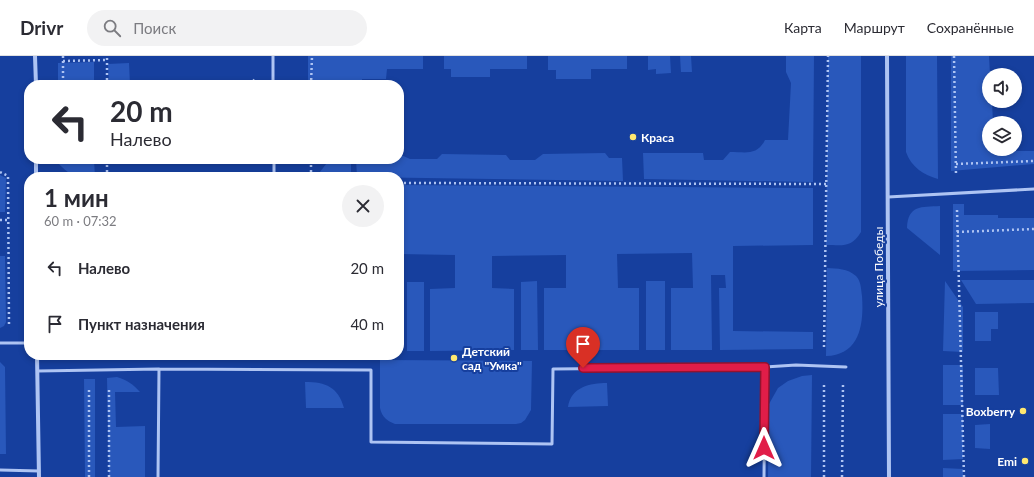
<!DOCTYPE html>
<html lang="ru">
<head>
<meta charset="utf-8">
<style>
	:root { --surface:#fff; --page:#f2f2f3; --text:#2b2b33; --muted:#7c7c81; --line:#e1e1e2 }
	body { margin:0; font-family:Lato,sans-serif; background:var(--page); color:var(--text); height:100vh; display:flex; flex-direction:column; font-size:15px; white-space:nowrap }
	* { box-sizing:border-box; margin:0 }
	p { font-size:13px; color:var(--muted) }
	.icon { flex:none; width:22px; height:22px; fill:none; stroke:currentColor; stroke-width:2; stroke-linecap:round; stroke-linejoin:round }
	.map { position:relative; flex:1; overflow:hidden }
	.side { position:absolute; left:24px; top:116px; width:380px; height:188px; display:flex; flex-direction:column; background:var(--surface); border-radius:16px; box-shadow:0 2px 6px #0003 }
	.side>* { flex:none }
	.hud { position:absolute; left:24px; top:24px; width:380px; height:84px; border-radius:16px; box-shadow:0 2px 6px #0003; background:#fff; color:var(--text); overflow:hidden }
	.controls { position:absolute; left:982px; top:12px; display:grid; gap:8px }
	.controls a { display:grid; place-items:center; width:40px; height:40px; border-radius:50%; background:var(--surface); box-shadow:0 2px 6px #0003; font-size:20px }
	.pin { position:absolute; display:grid; place-items:center; width:34px; height:34px; color:#fff; margin:-41px -17px; border-radius:50% 50% 50% 0; rotate:-45deg; box-shadow:0 0 4px #0007 }
	.pin .icon { rotate:45deg }
	.me { position:absolute; width:44px; margin:-22px; rotate:0deg; stroke-linejoin:round; filter:drop-shadow(0 0 3px #0008) }
	.turn { display:flex; align-items:center; gap:14px; height:84px; padding:0 20px; font-size:18px }
	.turn .icon { width:52px; height:52px; stroke-width:2.5 }
	.turn b { display:block; font-size:28px; line-height:34px }
	.round { display:grid; place-items:center; flex:none; width:42px; height:42px; border-radius:21px; background:var(--page) }
	.summary { display:flex; align-items:center; justify-content:space-between; height:68px; padding:0 20px }
	h1 { font-size:24px; font-weight:700; line-height:30px }
	ul { padding:0; list-style:none }
	li { display:flex; align-items:center; gap:12px; height:56px; padding:0 20px }
	li div { flex:1 }
	li b { display:block; font-size:15px }
	li em { font-style:normal }
	header { display:flex; align-items:center; gap:24px; box-sizing:border-box; height:56px; padding:0 20px; background:var(--surface); border-bottom:1px solid var(--line) }
	header strong { font-size:19px }
	nav { display:flex; gap:22px; margin-inline-start:auto; font-size:14px }
	.search { width:280px; height:36px; background:var(--page); display:flex; align-items:center; gap:10px; box-sizing:border-box; padding:0 14px; border-radius:22px; color:var(--muted); font-size:15px }
	.map>svg:first-child { display:block }
	.green { fill:#2958bb }
	.lines { fill:none; stroke-linecap:round; stroke-linejoin:round }
	.path { stroke:#aec4f3; stroke-width:2.5; stroke-dasharray:2 3; stroke-linecap:butt }
	.service { stroke:#aec4f3; stroke-width:3 }
	.minor { stroke:#aec4f3; stroke-width:4 }
	.route-casing { stroke:#92132f; stroke-width:10 }
	.route { stroke:#e11d48; stroke-width:7 }
	.poi-dot { fill:#ffe870; stroke:#163f9e; stroke-width:1.5 }
	.labels { text-anchor:middle; dominant-baseline:central; stroke-width:4; stroke-linejoin:round; paint-order:stroke }
	.poi-label { font-size:12px; font-weight:bold; fill:#fff; stroke:#163f9e; text-anchor:start }
	.street-label { font-size:12px; fill:#fff; stroke:#163f9e }
</style>
</head>
<body>
<header>
<strong>Drivr</strong>
<div class="search"><svg class="icon" aria-label="search" viewBox="0 0 24 24"><circle cx="10" cy="10" r="6"/><path d="M15 15l6 6"/></svg>Поиск</div>
<nav><a>Карта</a><a>Маршрут</a><a>Сохранённые</a></nav>
</header>
<div class="map">
<svg width="1034" height="421" viewBox="0 0 1034 421">
	<rect width="100%" height="100%" fill="#163f9e"/>
	<path class="green" d="M308,0H423V13H387L386,23H362V29H308Z
		M444,0H527V13H490V21H451V13H444Z
		M548,0H627V13H591V23H556V14H548Z
		M648,0H670L671,17L656,18V13L648,14Z
		M680,0H691L692,16H681Z
		M786,0H814L813,126L644,123L643,97H703L704,104H723L730,96C746,96 757,100 765,84H788L791,27L786,16Z
		M828,0H861V176C851,192 844,189 826,189Z
		M906,0H937L938,123C924,119 911,111 906,96Z
		M951,0H989L990,19H989V45H992L993,67H989V93H1006L1007,95H1034V108L951,115Z
		M94,6V29H58V7Z
		M129,7L130,29H109L108,8Z
		M605,97L609,102H622L623,125L357,121L356,103H399V98L410,103H437L442,98L506,99L510,104H535L543,98Z
		M58,103H94L95,121C76,121 71,121 58,107Z
		M330,103H351V121H316Z
		M0,119L6,122L5,156H0Z
		M399,129L813,132V189L733,190V275L813,276V293L720,294L719,232H726L725,219H711L712,294H671V232H693L692,197L617,198L618,232H639V294H544V232H566V199L492,200V232L514,233V294L430,295V233L455,232V199L399,198Z
		M953,148H964V159H998V162H1034V214L953,215Z
		M940,150V199L907,172C908,149 921,151 940,150Z
		M0,200H5L6,266L4,270L0,272Z
		M827,212C838,213 847,212 856,220C861,225 861,233 862,240C864,268 860,299 826,300Z
		M961,224H1034V247L976,248Z
		M537,225L538,294H521V226Z
		M646,225H665V294H646Z
		M945,225L963,251V296L943,295Z
		M407,226H424V295H407Z
		M975,256H998V273H991V285H975Z
		M380,304L532,305L531,354L525,364L521,367L516,368H395C387,365 382,361 380,352Z
		M0,306L5,311L6,398H0Z
		M943,309H963V349H943Z
		M975,312H998L999,339H975Z
		M812,319L811,421H768L769,348L778,332L788,325L802,320Z
		M117,321C127,324 133,328 140,336H115L116,371L145,370V421H109L107,322Z
		M84,323H95V421H85Z
		M305,326C326,326 338,331 344,352H306Z
		M607,327L608,350L568,351C571,331 590,327 607,327Z
		M943,358H963V403L943,404Z
		M990,368V393L975,392V369Z
		M943,412L963,413V421H943Z"/>
	<g class="lines">
		<path class="path" d="M63,0V29
			M954,0L956,119
			M63,5L107,4
			M107,29V0
			M250,29L255,23
			M311,29L312,0
			M956,108L1034,105
			M0,116L8,120L9,269
			M107,121V103
			M311,121V103
			M399,127L826,128
			M957,154L964,421
			M0,164H8
			M957,176L1034,173
			M824,291L828,0
			M89,421V332
			M109,421V332
			M824,421V328
			M842,421L843,328"/>
		<path class="service" d="M273,0V29
			M274,103V121
			M888,141L1034,133
			M0,287H29
			M765,311L796,309L846,311
			M38,315L159,313
			M0,414L39,415
			M158,421L159,313L371,314V386L552,388L553,313L765,311L764,421"/>
		<path class="minor" d="M35,0L36,29
			M887,0L889,421
			M36,103V121
			M37,299L39,421"/>
	</g>
	<g class="lines">
		<g class="route-casing">
			<path id="route" d="M583,312L765,311L764,392"/>
		</g>
		<use href="#route" class="route"/>
	</g>
	<g class="poi-dot">
		<circle cx="633" cy="81" r="4"/>
		<circle cx="454" cy="302" r="4"/>
		<circle cx="1023" cy="355" r="4"/>
		<circle cx="1025" cy="405" r="4"/>
	</g>
	<g class="labels">
		<g class="poi-label">
			<text x="641" y="81">Краса</text>
			<text x="462" y="295">Детский<tspan x="462" dy="14">сад "Умка"</tspan></text>
			<text x="1015" y="355" text-anchor="end">Boxberry</text>
			<text x="1017" y="405" text-anchor="end">Emi</text>
		</g>
		<g class="street-label">
			<text transform="translate(878 211) rotate(-90)">улица Победы</text>
		</g>
	</g>
</svg>
<div class="controls">
<a><svg class="icon" aria-label="sound" viewBox="0 0 24 24"><path d="M4 9h4l5-4v14l-5-4H4zM17 9q2 3 0 6"/></svg></a>
<a><svg class="icon" aria-label="layers" viewBox="0 0 24 24"><path d="M12 4l9 5-9 5-9-5zM3 14l9 5 9-5"/></svg></a>
</div>
<div class="pin" style="left:583px;top:312px;background:#d93025"><svg class="icon" aria-label="arrive" viewBox="0 0 24 24"><path d="M6 21V4h12l-3 4 3 4H6"/></svg></div>
<svg class="me" style="left:764px;top:392px" viewBox="-20 -20 40 40"><path d="M0-17L14 15 0 8-14 15z" fill="#e11d48" stroke="#fff" stroke-width="4"/></svg>
<div class="hud">
<div class="turn"><svg class="icon" aria-label="left" viewBox="0 0 24 24"><path d="M17 20v-9H6M10 6l-5 5 5 5"/></svg><div><b>20 m</b>Налево</div></div>
</div>
<section class="side">
<div class="summary"><div><h1>1 мин</h1><p>60 m · 07:32</p></div><a class="round"><svg class="icon" aria-label="close" viewBox="0 0 24 24"><path d="M6 6l12 12M18 6L6 18"/></svg></a></div>
<ul>
<li><svg class="icon" aria-label="left" viewBox="0 0 24 24"><path d="M17 20v-9H6M10 6l-5 5 5 5"/></svg><div><b>Налево</b></div><em>20 m</em></li>
<li><svg class="icon" aria-label="arrive" viewBox="0 0 24 24"><path d="M6 21V4h12l-3 4 3 4H6"/></svg><div><b>Пункт назначения</b></div><em>40 m</em></li>
</ul>
</section>
</div>
</body>
</html>
